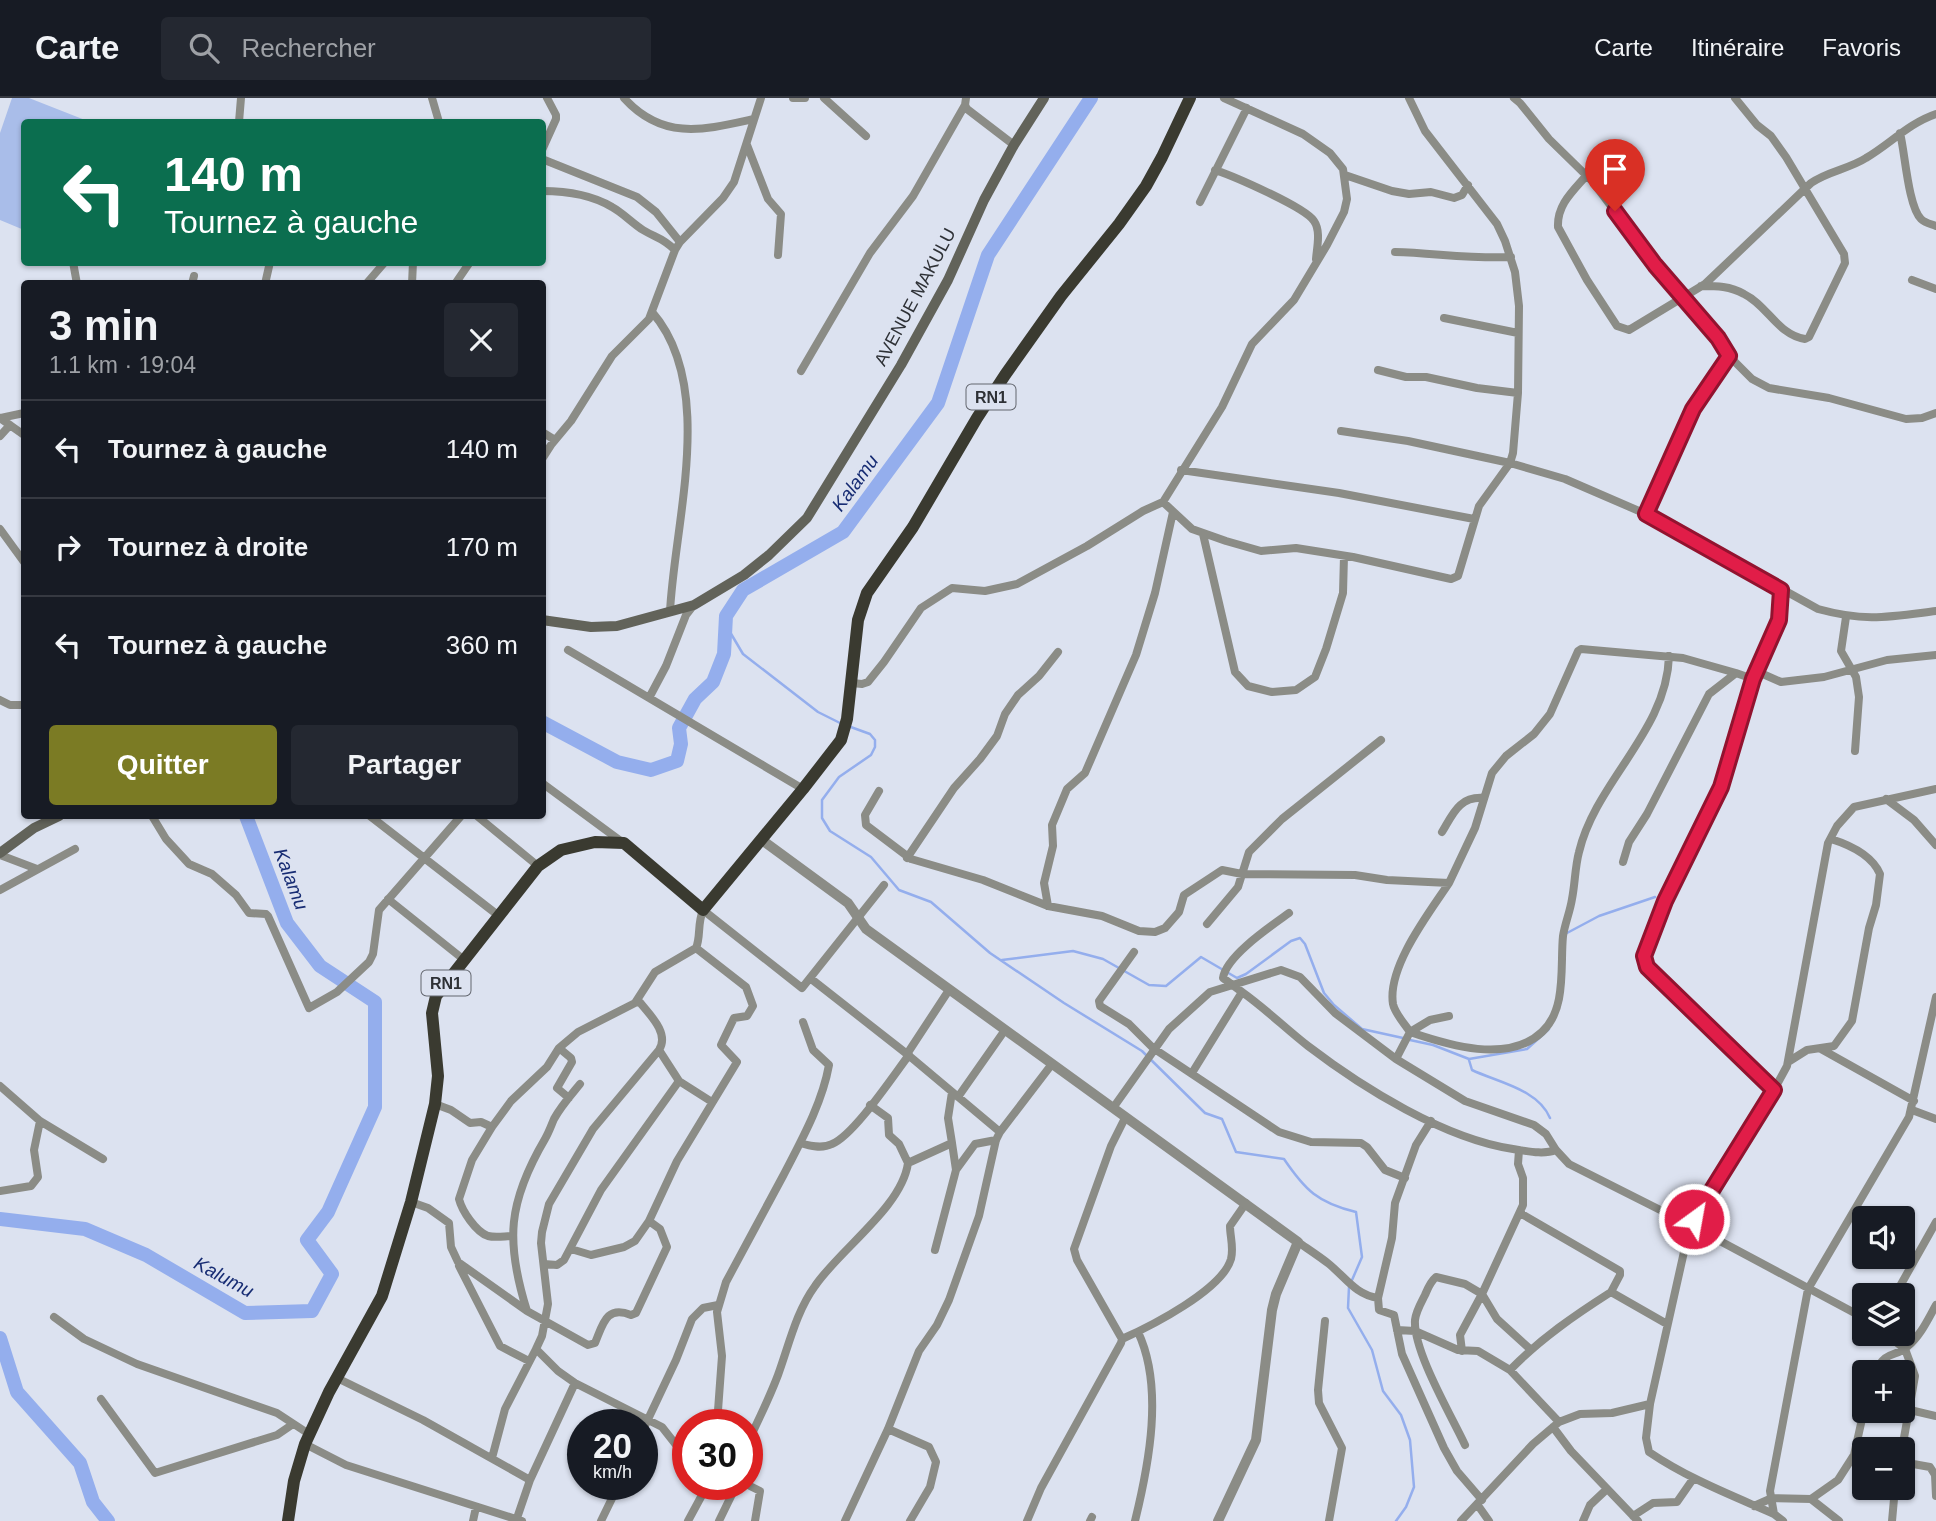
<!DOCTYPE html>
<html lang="fr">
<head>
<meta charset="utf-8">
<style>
	:root { --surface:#171b24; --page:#242831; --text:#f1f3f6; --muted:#9ea1a6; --line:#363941; --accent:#7b7b24 }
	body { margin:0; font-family:Helvetica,sans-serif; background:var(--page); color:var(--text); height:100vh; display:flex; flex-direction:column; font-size:26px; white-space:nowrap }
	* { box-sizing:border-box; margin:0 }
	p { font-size:23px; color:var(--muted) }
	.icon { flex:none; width:38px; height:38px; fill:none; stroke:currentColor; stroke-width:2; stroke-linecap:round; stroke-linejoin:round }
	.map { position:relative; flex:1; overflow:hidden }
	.details { position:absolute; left:21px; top:182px; width:525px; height:539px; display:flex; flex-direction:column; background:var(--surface); border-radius:7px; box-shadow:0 2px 5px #0004 }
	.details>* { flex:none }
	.guide { position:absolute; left:21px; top:21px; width:525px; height:147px; border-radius:7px; box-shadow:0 2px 5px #0004; background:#0b6e4f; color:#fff; overflow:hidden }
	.controls { position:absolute; left:1852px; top:1108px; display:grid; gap:14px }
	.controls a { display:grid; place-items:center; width:63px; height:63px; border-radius:7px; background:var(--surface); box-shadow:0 2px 5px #0004; font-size:35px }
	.speed { position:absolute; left:567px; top:1311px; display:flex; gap:14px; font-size:35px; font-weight:700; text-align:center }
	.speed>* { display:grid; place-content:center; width:91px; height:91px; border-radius:50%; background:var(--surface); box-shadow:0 2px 5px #0004; line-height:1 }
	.speed small { font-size:18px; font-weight:400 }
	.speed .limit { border:10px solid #d22; background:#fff; color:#111 }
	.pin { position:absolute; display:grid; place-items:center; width:60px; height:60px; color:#fff; margin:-72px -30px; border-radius:50% 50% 50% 0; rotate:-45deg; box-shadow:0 0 7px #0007 }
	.pin .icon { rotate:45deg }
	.me { position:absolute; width:77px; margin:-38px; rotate:32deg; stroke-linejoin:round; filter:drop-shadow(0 0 5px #0008) }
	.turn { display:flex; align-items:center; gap:24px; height:147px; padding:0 28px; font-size:32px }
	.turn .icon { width:91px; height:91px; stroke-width:2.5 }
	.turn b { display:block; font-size:49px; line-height:60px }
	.round { display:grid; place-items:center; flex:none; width:74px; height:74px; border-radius:7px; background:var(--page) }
	.overview { display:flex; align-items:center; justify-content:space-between; height:119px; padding:0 28px }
	h1 { font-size:42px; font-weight:700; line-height:52px }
	.cta { display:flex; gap:14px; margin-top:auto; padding:14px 28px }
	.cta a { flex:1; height:80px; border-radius:7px; background:var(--accent); color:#fff; font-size:28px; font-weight:700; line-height:80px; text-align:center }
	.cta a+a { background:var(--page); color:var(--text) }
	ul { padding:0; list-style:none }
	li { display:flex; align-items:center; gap:21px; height:98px; padding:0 28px; border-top:2px solid var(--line) }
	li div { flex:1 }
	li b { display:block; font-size:26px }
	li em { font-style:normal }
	header { display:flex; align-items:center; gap:42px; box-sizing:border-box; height:98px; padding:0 35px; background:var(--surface); border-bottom:2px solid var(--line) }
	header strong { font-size:33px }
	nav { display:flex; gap:38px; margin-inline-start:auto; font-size:24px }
	.search { width:490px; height:63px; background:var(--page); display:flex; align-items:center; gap:18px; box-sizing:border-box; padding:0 24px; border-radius:7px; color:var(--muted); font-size:26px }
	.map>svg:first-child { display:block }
	.green { fill:#a9bde9 }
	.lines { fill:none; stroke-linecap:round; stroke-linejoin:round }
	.stream { stroke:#94aeed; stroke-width:2.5 }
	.river { stroke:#94aeed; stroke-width:14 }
	.minor { stroke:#8b8c86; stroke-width:8 }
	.tertiary { stroke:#8b8c86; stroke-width:10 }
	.secondary { stroke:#62635a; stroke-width:10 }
	.trunk { stroke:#3a3a30; stroke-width:12 }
	.route-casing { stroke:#92132f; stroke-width:18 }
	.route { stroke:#e11d48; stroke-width:12 }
	.labels { text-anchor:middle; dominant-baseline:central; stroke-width:7; stroke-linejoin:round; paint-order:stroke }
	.shield { fill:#dce2f0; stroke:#62666e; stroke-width:2 }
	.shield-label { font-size:16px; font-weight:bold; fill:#2e3136 }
	.street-label { font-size:18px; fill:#2e3136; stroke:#dce2f0 }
	.water-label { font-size:19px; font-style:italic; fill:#172c73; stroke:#dce2f0 }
</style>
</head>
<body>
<header>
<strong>Carte</strong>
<div class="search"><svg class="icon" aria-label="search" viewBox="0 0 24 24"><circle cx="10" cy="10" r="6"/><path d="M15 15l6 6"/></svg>Rechercher</div>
<nav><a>Carte</a><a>Itinéraire</a><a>Favoris</a></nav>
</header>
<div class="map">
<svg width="1936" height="1423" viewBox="0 0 1936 1423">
	<rect width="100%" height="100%" fill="#dce2f0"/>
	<path class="green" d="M12,0H29L85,22L84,24H24V132L0,122V35Z"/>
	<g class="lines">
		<path class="stream" d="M727,529L743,556L818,614L842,626
			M848,628L870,636L875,642V649L871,657L839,679L822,702V720L830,733L871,759L899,792L931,804L990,855L1064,905L1142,953L1205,1015L1222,1021L1236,1054L1284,1061C1305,1092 1318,1105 1356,1114L1362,1159L1349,1189L1348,1210L1372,1252L1383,1293L1401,1317L1410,1342L1414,1389L1406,1409L1396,1423
			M1567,835L1599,818L1655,799
			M1002,862L1073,853L1103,861L1149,887L1166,888L1201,859L1237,880L1246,876L1291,843L1300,840L1305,846L1324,895L1334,907L1362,931L1403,940
			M1410,942L1433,947L1469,961L1527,951L1549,931
			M1469,962L1472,972C1497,984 1538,991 1550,1020"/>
		<path class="river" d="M542,624L617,664L651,672L677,663L681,646L679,630L695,601L713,584L724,556L726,518L743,492L843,434L938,305L988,157L1091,0
			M0,1121L85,1131L146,1157L245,1215L312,1213L332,1176L307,1142L328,1114L375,1009V904L320,868L287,825L246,718
			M0,1240L17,1294L80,1365L93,1404L108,1423"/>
		<path class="minor" d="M432,0L439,24
			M624,0C663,43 704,32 754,21
			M793,0H805
			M824,0L866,38
			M966,0L965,7L967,11L1014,47
			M1514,0L1520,5L1549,41L1593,84L1655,167L1718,240L1729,258
			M239,24L241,0
			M1900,35C1905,54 1908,108 1921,121C1925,125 1931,126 1936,128
			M747,47L768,101L781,116L778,157
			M542,52L556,21V17L547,0
			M542,61L637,99L656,114L680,144
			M1215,72C1233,78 1305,109 1314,123C1321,133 1317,149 1316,161
			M1345,77L1392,93L1409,96L1431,94L1454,100L1462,97L1468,87
			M1586,78C1572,94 1557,107 1558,129L1587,182L1617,228L1629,232L1705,186L1811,85C1828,73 1849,71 1866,60C1890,46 1909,25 1936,16
			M542,93C565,93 592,97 612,109C623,115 632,125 643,132C656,140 662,139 675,152
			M1200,104L1247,10
			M1395,154C1434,155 1472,161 1511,159
			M73,164L77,186
			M1912,182L1936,191
			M192,186L194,178
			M265,186L270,164
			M366,186L385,164
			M412,186L413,164
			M455,186L470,164
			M1701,188C1717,188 1730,188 1744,196C1767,207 1778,237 1805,241L1809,239L1845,165L1844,156L1786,59L1771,38L1757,27L1735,0
			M652,214C717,288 674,426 670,514
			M1444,220L1518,235
			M1378,272L1406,279H1426L1477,290L1518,295
			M801,273L870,155L913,98L965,7
			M0,320L24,337
			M0,320L24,315
			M1341,333L1408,343L1510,365L1565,381L1646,416L1818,511C1865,524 1888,519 1936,513
			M542,334L555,342
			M0,338L10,327
			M542,361L551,347L571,323L612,258L649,221L675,152L680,144L723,100L734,84L761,0
			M1181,372L1339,395L1474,421
			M1163,404L1192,431L1226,443L1261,453L1296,450L1353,459L1451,481L1458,478L1479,408L1510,365L1513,355L1518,295L1519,208L1515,174L1505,143L1497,126L1425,33L1409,0
			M1646,416L1693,311L1729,258L1752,281L1769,290L1829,300L1906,321L1922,320L1936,315
			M0,431L24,464
			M1203,436L1235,574L1248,588L1272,594L1296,592L1315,579L1326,551L1343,495L1344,458
			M1846,519L1841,553L1856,579L1859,599L1855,653
			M568,552L803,691
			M1756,573L1781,584L1824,579L1887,562L1936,557
			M852,585L862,586L868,584L884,564L921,510L952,490L985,493L1017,486L1087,448L1143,413L1163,404L1222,309L1252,246L1294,202L1327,147L1344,114L1347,101L1343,71L1330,55L1303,36L1224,0
			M649,600L666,568L686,517L693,508
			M0,602L10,607H24
			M542,685L622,744
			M879,693L865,717L866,727L911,761L983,782L1048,808L1102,818L1139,833L1155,834L1165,830L1179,814L1184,797L1222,772L1242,776L1355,777L1387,782L1449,785L1475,730L1492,675L1506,658L1534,636L1550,616L1578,553L1581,551L1683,560L1736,575
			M1886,701L1914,722L1936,747
			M152,718L166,741L189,766L212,776L236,797L249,815L266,816L268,818L309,910L337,894L369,864L373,856L379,812L461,718
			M370,718L499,818
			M477,718L538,768
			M1442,734C1453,716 1459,698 1484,700
			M0,757L37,771
			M907,760L954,690L980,661L997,638L1005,616L1018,597L1039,578L1058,554
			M1623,764L1629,744L1647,716L1709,596L1736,575L1753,581
			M0,792L75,751
			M388,801L463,861
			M1048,808L1044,785L1053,748L1052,727L1067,691L1085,675L1136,557L1155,495L1173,414
			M1207,826L1238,789L1249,754L1282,721L1381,642
			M1134,854L1099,903L1100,908L1129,926L1153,950L1279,1034L1311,1044L1361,1045L1367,1049L1385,1072L1405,1080
			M810,880L907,956L1000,1034
			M1242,894C1266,911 1286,931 1308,948C1363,990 1445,1041 1513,1051C1527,1053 1543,1057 1556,1052
			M638,902C649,916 670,935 659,952L593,1031L549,1106L542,1134L541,1145L548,1206L542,1238L536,1251L558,1273L575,1285L662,1329L688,1362
			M1410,934C1448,947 1508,966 1542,934C1567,911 1560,868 1563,838C1565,825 1570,814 1572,801C1575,786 1575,769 1579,754C1596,683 1667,633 1669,558
			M1410,934L1430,922L1449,918
			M559,950L571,960L572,964L557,990L569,1000
			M1821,951L1914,1003
			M659,952L679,983L712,1004
			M907,956L949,892
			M1396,961L1410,934C1405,926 1395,916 1393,906C1387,869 1429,815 1449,785
			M1788,964L1807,952L1834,948L1852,923L1869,830L1876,807L1880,776C1872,757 1850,747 1831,741
			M1192,975L1242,894L1223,880C1226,858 1271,828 1289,815
			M0,988L40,1023L103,1061
			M1774,992L1647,869L1644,858L1665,803L1721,689L1753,581L1779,522L1781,492
			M958,999L1005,932
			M435,1006L451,1012L470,1025L481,1024L492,1029
			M870,1007L888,1020L889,1037L899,1046L908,1065
			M1113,1010L1169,931L1210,894L1281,872L1300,879L1335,915L1396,961L1465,1003L1534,1027L1546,1036L1556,1052L1569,1066L1690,1127L1864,1220
			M1912,1012L1936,1021
			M800,1045C810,1048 822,1051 832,1046C854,1037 893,978 909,957
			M1519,1052L1518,1066L1523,1080V1107L1482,1196L1497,1221L1530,1251
			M956,1072L975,1046L996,1042
			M0,1093L31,1088L38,1079L34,1052L40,1023
			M411,1104L428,1110L449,1125L451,1149L458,1164L527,1213L588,1247L595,1245C603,1226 606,1207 631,1217L636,1215L667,1149L660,1131L649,1123L677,1063L737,964L721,947L734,920L747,918L753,908L746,889L696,850
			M1520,1115L1620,1173V1177L1611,1194
			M512,1138C505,1138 496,1140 488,1138C476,1134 462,1113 459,1101L472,1062L492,1029L511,1003L547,969L559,950L578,934L635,905L655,874L696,850C701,838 697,827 703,812L802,890L884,787
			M1298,1144C1308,1151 1319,1158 1329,1166C1346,1180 1356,1197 1378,1200L1392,1140L1395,1105L1416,1047L1431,1023
			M571,1151L591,1157L624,1149L635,1143L649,1123
			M935,1152L956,1072L952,1045
			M544,1166L557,1167L564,1162L601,1092L679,983
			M459,1168L500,1248L529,1263
			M1895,1197L1936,1124
			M1378,1200L1379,1212L1394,1217L1402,1256L1444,1350L1457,1373L1482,1402
			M527,1213C505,1143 508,1104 545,1041C549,1034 551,1028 554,1021C561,1008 571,997 580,986
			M54,1219L84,1241L137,1266L277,1315L309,1336
			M1325,1223L1318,1292L1319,1305L1342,1350L1329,1423
			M1397,1232L1415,1233L1458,1252L1478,1253L1510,1272
			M1886,1236L1905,1251L1915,1278L1902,1351
			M1122,1241C1151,1228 1222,1192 1231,1161C1234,1149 1230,1139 1230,1128L1246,1105
			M1462,1253L1460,1237L1482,1196L1465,1186L1436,1179C1430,1184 1428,1190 1425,1197C1421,1205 1416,1213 1415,1222C1413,1253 1451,1317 1465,1347
			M1875,1274C1888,1250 1894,1261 1908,1248C1921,1237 1928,1221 1936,1207
			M337,1280L423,1322L530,1382
			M101,1301L155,1375L277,1337L293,1326
			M1910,1312L1936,1318
			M1559,1324L1510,1272C1540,1241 1575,1217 1611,1194L1667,1226
			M717,1326L722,1258L717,1214L726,1184C745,1149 764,1113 783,1078C801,1043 822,1006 829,967L813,952L803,924
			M1553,1329L1571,1353L1638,1423
			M888,1331L929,1349L936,1364L930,1389L910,1423
			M642,1334L676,1262L692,1221L703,1210L718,1207
			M305,1346L346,1367L522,1423
			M747,1346C758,1323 769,1301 778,1277C789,1247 796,1214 815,1188C840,1151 902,1109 908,1065L952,1045L948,1020L952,994
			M492,1360L505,1311L536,1251
			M1902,1364L1930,1369L1935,1377L1936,1398
			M746,1386L760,1393L755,1423
			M1811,1401L1839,1423
			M1477,1406L1489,1423
			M1754,1408L1772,1400L1811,1401L1838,1382L1854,1357L1864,1312
			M1774,1416C1731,1397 1689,1381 1649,1354L1646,1340L1650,1306L1690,1127L1774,992L1787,968L1828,745L1837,728L1854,709L1936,691
			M1633,1418L1653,1405L1677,1404L1693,1381
			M473,1423L476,1409
			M516,1423L530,1382L575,1285
			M601,1423L619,1386
			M688,1423L708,1386
			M719,1423L737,1386
			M845,1423L888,1331L919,1253L937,1227L949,1202L979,1118L996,1042L1000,1034L1052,966
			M1027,1423L1041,1390L1121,1245L1122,1241L1077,1162L1074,1151L1111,1048L1125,1020
			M1090,1423L1092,1419
			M1135,1423C1149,1366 1164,1289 1138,1234
			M1461,1423L1533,1346L1559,1324L1580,1316L1612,1315L1650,1306
			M1583,1423L1590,1407L1607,1391
			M1783,1423L1774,1416L1770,1393L1808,1191L1909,1019L1936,899
			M1892,1423L1895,1390"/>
		<path class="tertiary" d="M762,742L848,805L866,831L1298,1144L1276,1196L1272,1212L1256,1342L1218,1423"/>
		<path class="secondary" d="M542,522L591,529L617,528L694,507L744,477L769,457L807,420L901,267L948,182L984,102L1014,47L1044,0
			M0,755L34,730L59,718"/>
		<path class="trunk" d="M288,1423L294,1383L305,1346L329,1294L382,1198L411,1104L435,1006L438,978L432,915L436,898L538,768L561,752L595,744L624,745L703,812L803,691L841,642L847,621L858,522L867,495L913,429L977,320L1005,277L1061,198L1119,126L1146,88L1162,59L1190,0"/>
	</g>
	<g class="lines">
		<g class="route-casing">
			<path id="route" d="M1615,113L1655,167L1718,240L1729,258L1693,311L1646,416L1781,492L1779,522L1753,581L1721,689L1665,803L1644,858L1647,869L1774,992L1694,1121"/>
		</g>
		<use href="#route" class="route"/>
	</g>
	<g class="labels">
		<g class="shield">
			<rect x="966.5" y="286.5" width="49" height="25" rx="5"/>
			<rect x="421.5" y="872.5" width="49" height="25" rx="5"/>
		</g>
		<g class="shield-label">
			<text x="991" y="299">RN1</text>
			<text x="446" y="885">RN1</text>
		</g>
		<g class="street-label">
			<text transform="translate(915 199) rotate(-62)">AVENUE MAKULU</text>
		</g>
		<g class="water-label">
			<text transform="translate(855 385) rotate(-54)">Kalamu</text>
			<text transform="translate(291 781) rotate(69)">Kalamu</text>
			<text transform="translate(224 1179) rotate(28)">Kalumu</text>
		</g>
	</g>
</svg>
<div class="controls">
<a><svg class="icon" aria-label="sound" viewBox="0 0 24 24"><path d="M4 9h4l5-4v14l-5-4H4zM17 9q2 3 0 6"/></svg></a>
<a><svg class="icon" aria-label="layers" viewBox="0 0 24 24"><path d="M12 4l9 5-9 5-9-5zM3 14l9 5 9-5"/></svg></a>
<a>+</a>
<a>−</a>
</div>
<div class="speed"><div>20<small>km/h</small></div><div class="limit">30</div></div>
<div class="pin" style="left:1615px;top:113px;background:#d93025"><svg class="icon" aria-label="arrive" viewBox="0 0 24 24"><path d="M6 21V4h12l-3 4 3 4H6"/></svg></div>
<svg class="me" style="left:1694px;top:1121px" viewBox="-20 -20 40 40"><circle r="17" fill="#e11d48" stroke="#fff" stroke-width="3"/><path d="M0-11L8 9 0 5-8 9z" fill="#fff"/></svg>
<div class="guide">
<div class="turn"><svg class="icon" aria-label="left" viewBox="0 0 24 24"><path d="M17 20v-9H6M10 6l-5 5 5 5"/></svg><div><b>140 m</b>Tournez à gauche</div></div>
</div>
<section class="details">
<div class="overview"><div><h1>3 min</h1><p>1.1 km · 19:04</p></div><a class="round"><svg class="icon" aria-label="close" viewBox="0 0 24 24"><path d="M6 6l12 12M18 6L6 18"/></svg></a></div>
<ul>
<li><svg class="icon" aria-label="left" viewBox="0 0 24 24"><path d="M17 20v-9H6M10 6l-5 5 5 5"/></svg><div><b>Tournez à gauche</b></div><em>140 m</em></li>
<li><svg class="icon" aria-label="right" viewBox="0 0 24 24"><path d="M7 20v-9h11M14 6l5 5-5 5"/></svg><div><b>Tournez à droite</b></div><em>170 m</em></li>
<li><svg class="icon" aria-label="left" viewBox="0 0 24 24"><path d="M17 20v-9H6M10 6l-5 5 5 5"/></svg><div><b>Tournez à gauche</b></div><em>360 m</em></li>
</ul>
<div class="cta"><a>Quitter</a><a>Partager</a></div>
</section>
</div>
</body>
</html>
